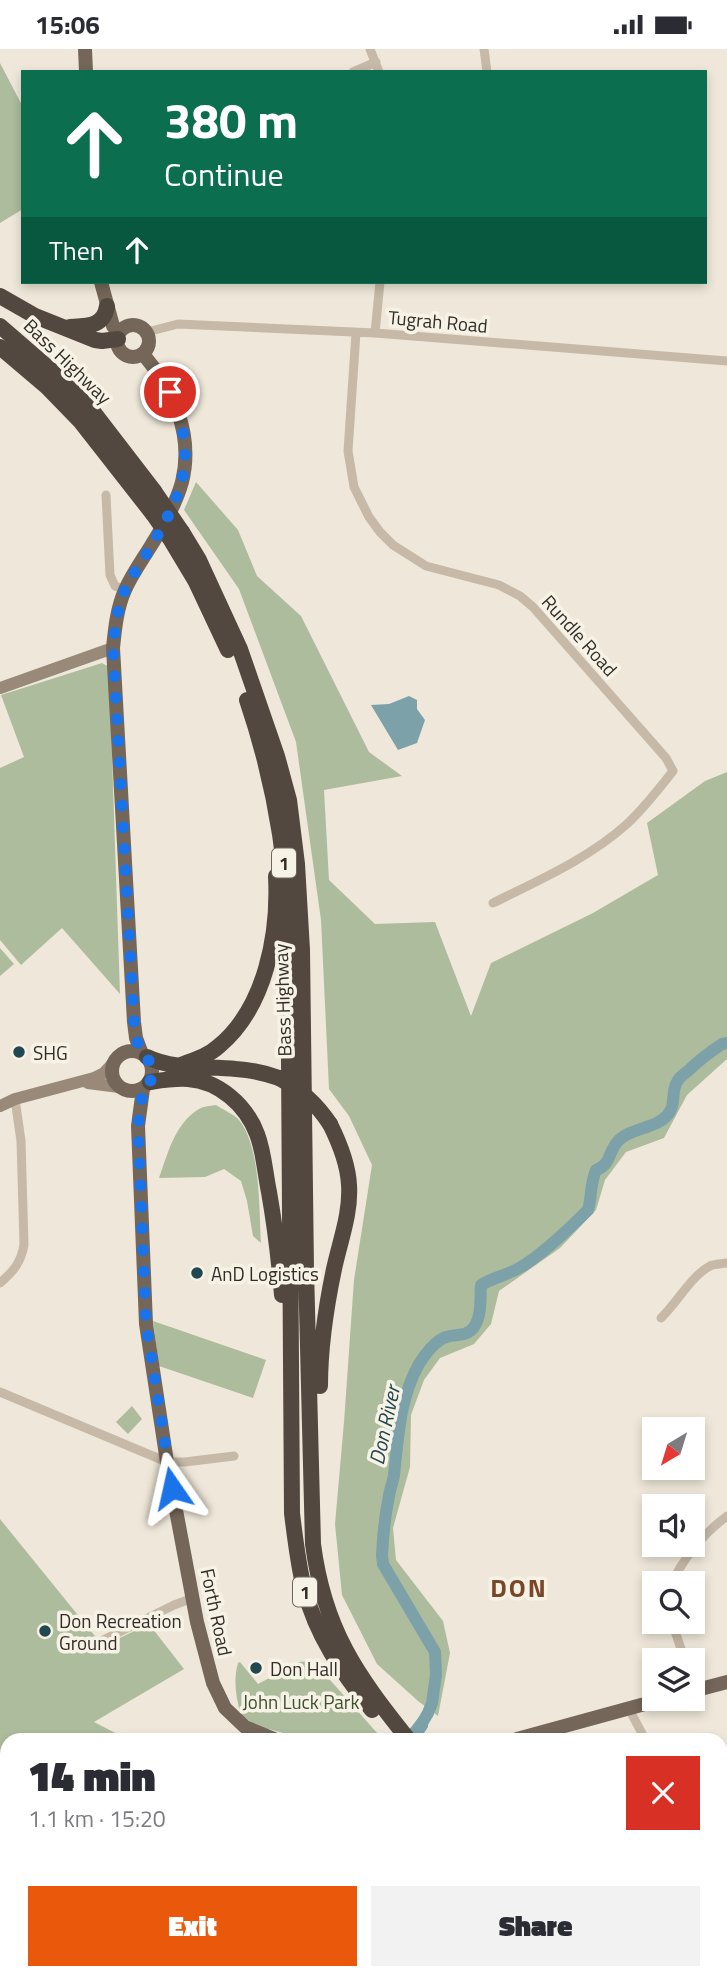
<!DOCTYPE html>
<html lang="en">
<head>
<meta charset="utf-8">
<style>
	:root { --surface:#fff; --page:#f2f2f3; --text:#2b2b33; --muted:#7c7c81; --accent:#ea580c }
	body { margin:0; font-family:"Titillium Web",sans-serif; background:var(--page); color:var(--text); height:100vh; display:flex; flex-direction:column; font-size:26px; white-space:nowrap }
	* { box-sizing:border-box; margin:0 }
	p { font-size:23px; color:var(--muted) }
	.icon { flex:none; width:38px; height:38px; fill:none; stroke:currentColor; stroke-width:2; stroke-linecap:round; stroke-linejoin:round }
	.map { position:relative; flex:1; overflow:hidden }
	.panel { position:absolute; left:0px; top:1684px; width:728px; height:247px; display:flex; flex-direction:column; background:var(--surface); border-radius:21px 21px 0 0; box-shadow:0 4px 10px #0003 }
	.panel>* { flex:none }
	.guide { position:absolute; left:21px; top:21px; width:686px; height:214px; border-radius:0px; box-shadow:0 4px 10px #0003; background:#0b6e4f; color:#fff; overflow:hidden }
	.needle { width:46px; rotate:218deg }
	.controls { position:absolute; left:642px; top:1368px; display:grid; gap:14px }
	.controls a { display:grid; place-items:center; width:63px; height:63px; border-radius:0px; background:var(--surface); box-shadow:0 4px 10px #0003; font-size:35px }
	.pin { position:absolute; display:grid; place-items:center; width:60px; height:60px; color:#fff; margin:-30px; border:4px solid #fff; border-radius:50%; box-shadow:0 2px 7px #0007 }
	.me { position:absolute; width:77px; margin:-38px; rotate:349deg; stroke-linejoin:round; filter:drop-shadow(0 0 5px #0008) }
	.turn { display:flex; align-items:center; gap:24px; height:147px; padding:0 28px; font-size:32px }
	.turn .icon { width:91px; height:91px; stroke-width:2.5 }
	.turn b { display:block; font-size:49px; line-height:60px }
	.then { display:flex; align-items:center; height:66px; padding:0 28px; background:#0003; gap:14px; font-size:26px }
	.round { display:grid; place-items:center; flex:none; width:74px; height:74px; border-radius:0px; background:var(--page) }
	.overview { display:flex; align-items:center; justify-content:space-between; height:119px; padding:0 28px }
	h1 { font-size:42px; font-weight:800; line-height:52px }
	.action { display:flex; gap:14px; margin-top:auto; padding:14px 28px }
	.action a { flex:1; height:80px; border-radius:0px; background:var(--accent); color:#fff; font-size:28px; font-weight:800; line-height:80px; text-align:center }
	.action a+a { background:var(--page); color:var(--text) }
	.status { display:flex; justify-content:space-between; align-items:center; height:49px; padding:0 35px; background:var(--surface); direction:ltr }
	.status svg { height:19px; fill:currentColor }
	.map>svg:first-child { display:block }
	.green { fill:#adbc9c }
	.water { fill:#7ca1a9 }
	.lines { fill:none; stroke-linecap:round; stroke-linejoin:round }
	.river { stroke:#7ca1a9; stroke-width:12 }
	.street { stroke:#c6b9a7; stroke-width:9 }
	.secondary { stroke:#998979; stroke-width:12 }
	.primary { stroke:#746659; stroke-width:14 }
	.highway { stroke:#53483f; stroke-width:16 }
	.rail { stroke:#332d27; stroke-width:2; stroke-dasharray:2 5; stroke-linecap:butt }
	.highway-bridge { stroke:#53483f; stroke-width:16 }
	.route { stroke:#1a73e8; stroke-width:12; stroke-dasharray:0 21.6 }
	.poi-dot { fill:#214750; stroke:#f7f2e6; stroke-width:2.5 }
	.labels { text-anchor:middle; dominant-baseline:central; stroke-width:7; stroke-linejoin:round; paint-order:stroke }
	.shield { fill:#f7f2e6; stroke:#6e6860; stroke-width:2 }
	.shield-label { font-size:18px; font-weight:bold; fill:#332d27 }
	.street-label { font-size:19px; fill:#332d27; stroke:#f7f2e6 }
	.poi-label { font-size:19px; fill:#332d27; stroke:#f7f2e6; text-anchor:start }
	.park-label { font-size:19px; fill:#3e4f2d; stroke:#f7f2e6 }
	.water-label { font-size:21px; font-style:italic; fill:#214750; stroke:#f7f2e6 }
	.district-label { font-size:26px; font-weight:bold; letter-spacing:2px; fill:#7a4728; stroke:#f7f2e6 }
</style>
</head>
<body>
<div class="status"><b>15:06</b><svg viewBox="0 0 49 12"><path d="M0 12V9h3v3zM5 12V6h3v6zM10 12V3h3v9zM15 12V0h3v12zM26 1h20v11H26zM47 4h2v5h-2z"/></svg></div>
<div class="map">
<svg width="727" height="1929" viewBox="0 0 727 1929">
	<rect width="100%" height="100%" fill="#efe8da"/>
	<path class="green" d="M0,14L23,58V160L0,174Z
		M196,433L238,481L257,527L301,567L369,703L402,727L324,741L329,831L375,875L435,873L471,967L491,914L593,864L658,826L647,774L705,732L727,723V1010L687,1046L664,1089L626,1103L605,1131L596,1161L560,1199L499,1242L491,1275L474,1295L440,1309L424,1331L411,1366L410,1418L393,1479L396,1511L443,1572L450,1604L438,1667L418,1652L377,1615L342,1546L335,1475L344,1373L354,1231L372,1116L349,1067L329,1040L321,871L296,693L239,540L184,461Z
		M102,614L109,618L120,945L62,879L21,916L0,891V719L24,708L1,646Z
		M0,899L14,915L0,927Z
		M216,1056C223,1061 234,1065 239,1071C261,1098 259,1161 261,1194L253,1187L247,1152L241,1132L224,1120L205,1128L159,1129C168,1104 175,1074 199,1060C204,1057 210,1057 216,1056Z
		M153,1272L266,1311L253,1349L159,1317Z
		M132,1357L142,1370L128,1385L116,1373Z
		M0,1470L103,1597L149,1575L184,1620L94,1673L125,1689L123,1690H7V1823L0,1828Z
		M309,1612L323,1623L378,1685L377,1690H305L269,1680H262L241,1667C236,1648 233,1632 238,1614L240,1613L258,1635L299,1613Z
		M7,1883V1923H151L157,1929H0V1888Z"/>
	<path class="water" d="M409,647L417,651V660L425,671L417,694L398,701L371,656L389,655Z
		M428,1664V1678L420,1690H402L419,1668Z"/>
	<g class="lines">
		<path class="river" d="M421,1676L428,1664L432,1654L436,1626L435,1603L383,1515L382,1506C383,1486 385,1466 389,1447C390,1440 393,1433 394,1426C398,1389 400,1348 419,1315C424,1307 431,1297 440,1291C450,1283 466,1290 474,1278C482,1267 480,1249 481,1236C494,1228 508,1226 521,1218C541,1206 571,1178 588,1161C592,1147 590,1135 596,1121C611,1116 608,1103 618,1092C631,1078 658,1080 669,1064C676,1055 671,1042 677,1033C679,1028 684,1025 688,1022C699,1011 710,1003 722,995L727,994"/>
		<path class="street" d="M370,0L379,23
			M484,0L487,23
			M353,23L376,13
			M147,283L178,275L375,284L727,312
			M356,284L348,402L354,438L369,468L380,483L393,496L426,517L499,536L520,547L533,558L666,709L673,722C659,740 644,759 627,775C588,810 539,831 493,854
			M375,284L380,233
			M106,446L110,526L115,537L125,541
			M0,1234C14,1222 21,1213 24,1196L21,1092L15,1050
			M661,1269C677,1254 691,1227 710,1217C714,1215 722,1215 727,1214
			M0,1343L167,1413H185L234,1407
			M671,1535C684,1509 704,1484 727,1467
			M672,1573L685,1612
			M89,1598L174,1556L193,1549
			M629,1660L645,1690
			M721,1859L727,1858
			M454,1923V1929
			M203,1929L206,1923
			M396,1929L403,1923"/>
		<path class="secondary" d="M0,639L113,599
			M88,1034L119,1038
			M0,1057L15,1050L94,1029L104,1024L114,1013"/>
		<path class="primary" d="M85,0L86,23
			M101,233L113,277L119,285
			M117 292a16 16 0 1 1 32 0a16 16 0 1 1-32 0Z
			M112 1022a20 20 0 1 1 40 0a20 20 0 1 1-40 0Z
			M142,1005L136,989L134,973L113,599C115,579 117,559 125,541C132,525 143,510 152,495C164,476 176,455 182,433C194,385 173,340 143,305
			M143,1040L138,1077L146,1275L167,1413L197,1573L213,1634L225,1659L245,1678L274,1690
			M693,1642L727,1633
			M517,1690L663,1650"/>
		<path class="highway" d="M0,247L35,267L95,291L102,292L118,290
			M0,277L60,329L94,364L154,442
			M70,278C87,277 104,278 107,257
			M0,298L47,338L81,373L153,465
			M182,483L199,511L240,600L277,707L289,751L297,815L302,901L306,1220L313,1495C324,1580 356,1625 408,1690
			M169,488L196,533L228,601
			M247,651C270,719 284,790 288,861L292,1464C295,1489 298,1515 304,1539C316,1586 342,1624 372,1661
			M147,1008C174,1021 206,1017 236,1020C251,1021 265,1024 279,1029
			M181,1016C194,1011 208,1007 219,997C266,958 279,884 276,827
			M150,1033C163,1031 175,1029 188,1030C219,1032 246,1056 257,1085C264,1103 265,1124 269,1143C275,1177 279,1211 282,1246
			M320,1337C320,1297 326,1258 334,1220C340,1192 351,1164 349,1136C348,1114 339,1093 330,1075
			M536,1923L537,1929
			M549,1923L551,1929"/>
		<path class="rail" d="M223,1690L224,1689
			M0,1842L7,1839"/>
		<path class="highway-bridge" d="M154,442L182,483
			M153,465L169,488
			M279,1029C301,1041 316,1054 330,1075"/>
	</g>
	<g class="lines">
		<path class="route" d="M170,343C199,411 183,444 147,504C140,516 131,528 125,541C117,559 115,579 113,599L134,973L136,989L142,1005L151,1014L153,1023L150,1033L143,1040L138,1077L146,1275L172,1439"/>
	</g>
	<g class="poi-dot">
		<circle cx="19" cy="1003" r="7"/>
		<circle cx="197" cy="1224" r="7"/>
		<circle cx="45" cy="1582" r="7"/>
		<circle cx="256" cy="1619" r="7"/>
	</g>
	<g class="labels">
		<g class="shield">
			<rect x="272" y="799.5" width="24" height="29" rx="5"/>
			<rect x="293" y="1528.5" width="24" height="29" rx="5"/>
		</g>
		<g class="shield-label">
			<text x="284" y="814">1</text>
			<text x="305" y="1543">1</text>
		</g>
		<g class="street-label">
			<text transform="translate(438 272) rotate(5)">Tugrah Road</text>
			<text transform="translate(68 312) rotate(44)">Bass Highway</text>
			<text transform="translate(580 586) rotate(48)">Rundle Road</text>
			<text transform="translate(282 951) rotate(-92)">Bass Highway</text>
			<text transform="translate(217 1563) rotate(78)">Forth Road</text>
		</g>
		<g class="poi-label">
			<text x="33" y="1003">SHG</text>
			<text x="211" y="1224">AnD Logistics</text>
			<text x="59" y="1571">Don Recreation<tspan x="59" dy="22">Ground</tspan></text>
			<text x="270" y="1619">Don Hall</text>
		</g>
		<g class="park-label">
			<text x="301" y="1652">John Luck Park</text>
		</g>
		<g class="water-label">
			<text transform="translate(384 1376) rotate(-78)">Don River</text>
		</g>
		<g class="district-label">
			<text x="519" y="1538">DON</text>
		</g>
	</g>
</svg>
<div class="controls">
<a><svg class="needle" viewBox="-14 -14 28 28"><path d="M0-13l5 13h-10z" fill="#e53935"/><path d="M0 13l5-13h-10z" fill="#7c7c81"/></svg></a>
<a><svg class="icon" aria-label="sound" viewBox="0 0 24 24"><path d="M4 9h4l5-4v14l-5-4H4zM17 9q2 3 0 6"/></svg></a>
<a><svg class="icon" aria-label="search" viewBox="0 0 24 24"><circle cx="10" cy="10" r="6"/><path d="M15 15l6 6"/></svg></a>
<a><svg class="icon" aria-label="layers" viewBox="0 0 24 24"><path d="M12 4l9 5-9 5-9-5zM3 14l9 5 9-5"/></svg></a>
</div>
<div class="pin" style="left:170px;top:343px;background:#d93025"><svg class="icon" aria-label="arrive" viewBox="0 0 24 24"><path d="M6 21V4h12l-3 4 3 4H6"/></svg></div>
<svg class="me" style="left:172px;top:1439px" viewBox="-20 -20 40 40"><path d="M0-17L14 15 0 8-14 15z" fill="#1a73e8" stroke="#fff" stroke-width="4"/></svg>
<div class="guide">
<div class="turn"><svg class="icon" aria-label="ahead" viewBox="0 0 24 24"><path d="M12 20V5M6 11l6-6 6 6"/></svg><div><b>380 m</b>Continue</div></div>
<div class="then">Then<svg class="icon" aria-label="ahead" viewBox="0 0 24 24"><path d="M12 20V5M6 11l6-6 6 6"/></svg></div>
</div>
<section class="panel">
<div class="overview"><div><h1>14 min</h1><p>1.1 km · 15:20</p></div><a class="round" style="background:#d93025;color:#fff"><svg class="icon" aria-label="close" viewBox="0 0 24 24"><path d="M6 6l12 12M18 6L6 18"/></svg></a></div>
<div class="action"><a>Exit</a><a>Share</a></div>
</section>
</div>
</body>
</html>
